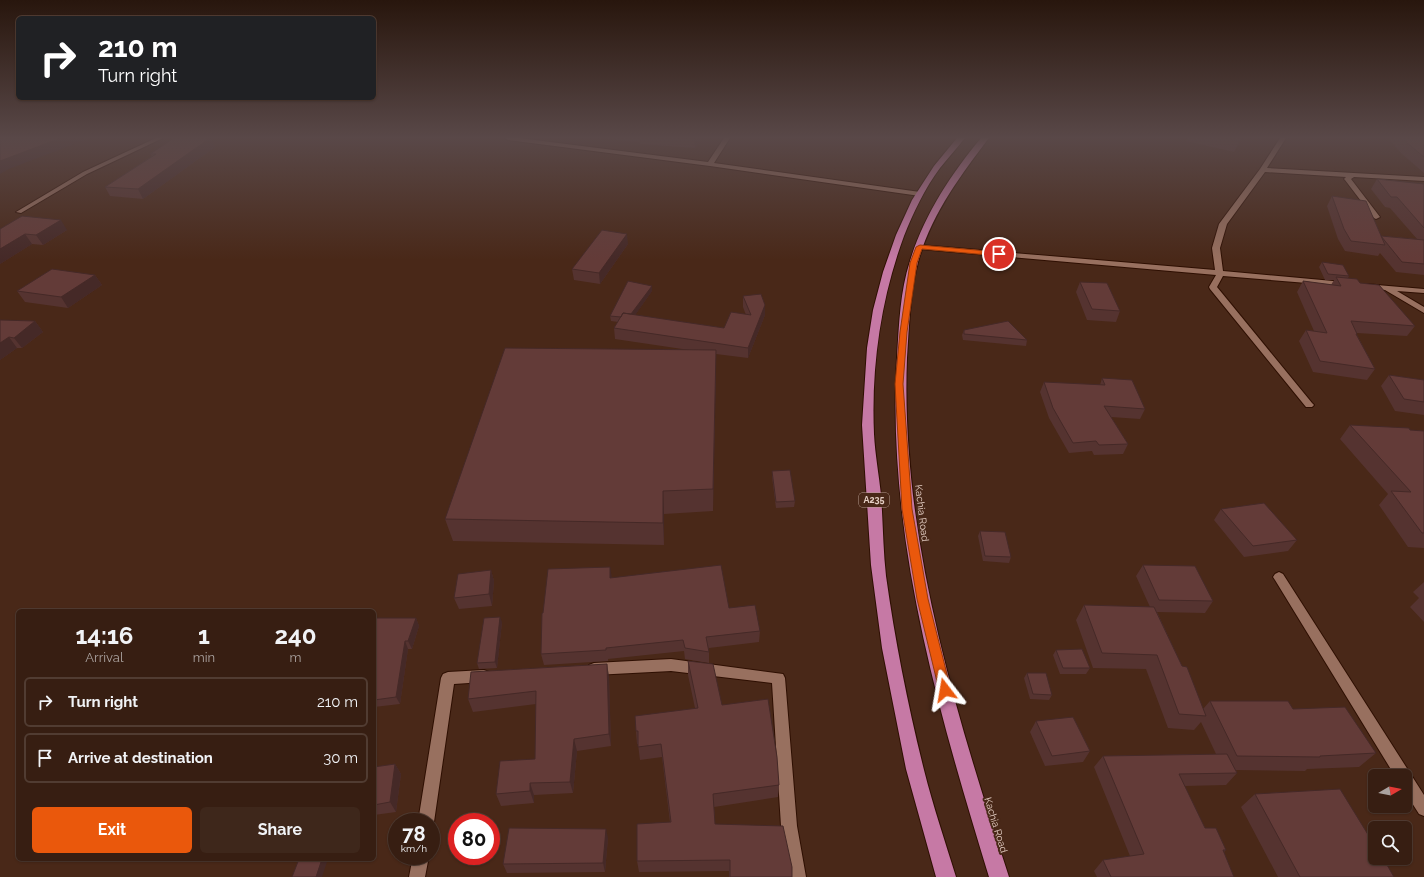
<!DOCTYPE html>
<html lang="en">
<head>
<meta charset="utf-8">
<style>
	:root { --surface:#371e12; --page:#3e271b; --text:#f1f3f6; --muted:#aaa29f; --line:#513c32; --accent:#ea580c }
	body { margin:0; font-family:Raleway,sans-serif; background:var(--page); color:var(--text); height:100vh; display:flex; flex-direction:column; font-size:15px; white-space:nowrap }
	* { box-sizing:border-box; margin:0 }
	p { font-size:13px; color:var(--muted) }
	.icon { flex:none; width:22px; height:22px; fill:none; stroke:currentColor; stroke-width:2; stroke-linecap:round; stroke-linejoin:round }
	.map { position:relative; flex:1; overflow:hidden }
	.sheet { position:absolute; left:16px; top:609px; width:360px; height:252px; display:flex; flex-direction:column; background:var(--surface); border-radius:6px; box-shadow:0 1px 3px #0004,0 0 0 1px var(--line) }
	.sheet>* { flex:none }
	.guide { position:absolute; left:16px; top:16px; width:360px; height:84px; border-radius:6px; box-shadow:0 1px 3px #0004,0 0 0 1px var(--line); background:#202124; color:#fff; overflow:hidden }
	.needle { width:26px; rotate:80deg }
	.fabs { position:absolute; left:1368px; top:769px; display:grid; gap:8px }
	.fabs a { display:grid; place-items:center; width:44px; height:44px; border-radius:6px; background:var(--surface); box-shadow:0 1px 3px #0004,0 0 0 1px var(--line); font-size:20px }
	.speed { position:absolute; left:388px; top:813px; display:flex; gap:8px; font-size:20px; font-weight:700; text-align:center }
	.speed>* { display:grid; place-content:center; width:52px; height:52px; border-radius:50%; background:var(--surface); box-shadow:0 1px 3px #0004,0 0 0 1px var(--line); line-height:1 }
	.speed small { font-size:10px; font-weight:400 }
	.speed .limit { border:6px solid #d22; background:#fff; color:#111 }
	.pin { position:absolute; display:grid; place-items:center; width:34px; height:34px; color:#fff; margin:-17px; border:2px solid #fff; border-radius:50%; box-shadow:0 1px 4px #0007 }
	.me { position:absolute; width:44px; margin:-22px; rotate:346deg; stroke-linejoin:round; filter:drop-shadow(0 0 3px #0008) }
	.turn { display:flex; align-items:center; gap:14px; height:84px; padding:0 16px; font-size:18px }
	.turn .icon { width:52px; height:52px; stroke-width:2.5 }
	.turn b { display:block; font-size:28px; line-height:34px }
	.eta { display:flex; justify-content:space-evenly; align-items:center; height:68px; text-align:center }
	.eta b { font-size:24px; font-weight:700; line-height:28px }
	.action { display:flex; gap:8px; margin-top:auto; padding:8px 16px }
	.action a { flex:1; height:46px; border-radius:6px; background:var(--accent); color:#fff; font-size:16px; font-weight:700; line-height:46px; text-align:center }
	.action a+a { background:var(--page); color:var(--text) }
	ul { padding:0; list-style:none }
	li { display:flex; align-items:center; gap:12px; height:50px; margin:0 8px 6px; padding:0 8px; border:2px solid var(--line); border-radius:6px }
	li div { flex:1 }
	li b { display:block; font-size:15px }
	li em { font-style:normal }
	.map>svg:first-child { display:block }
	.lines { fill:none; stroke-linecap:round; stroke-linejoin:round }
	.street-casing { stroke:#2e0f02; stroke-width:2 }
	.highway-casing { stroke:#2e0f02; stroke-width:2 }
	.street { fill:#98705f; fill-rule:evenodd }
	.highway { fill:#c679a5; fill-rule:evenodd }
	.wall { fill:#553330 }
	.shaded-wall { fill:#452927 }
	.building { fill:#633b38; stroke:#452927 }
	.route { fill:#ea580c; stroke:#983908 }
	.labels { text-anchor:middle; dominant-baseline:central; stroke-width:4; stroke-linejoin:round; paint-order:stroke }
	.shield { fill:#492818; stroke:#b69d91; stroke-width:1 }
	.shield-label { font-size:9px; font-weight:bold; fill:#e5cfc5 }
	.street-label { font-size:10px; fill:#e5cfc5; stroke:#492818 }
</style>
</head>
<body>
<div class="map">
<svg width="1424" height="877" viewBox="0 0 1424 877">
	<rect width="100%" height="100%" fill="#492818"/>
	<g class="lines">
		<g class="street-casing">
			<path id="street" d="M156,138H163L87,174L21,213L16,212L83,172Z
				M505,138H519L708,162L724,138H730L714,163L920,192L923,194L920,196L710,166L508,140Z
				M1280,138H1286L1267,168L1424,177V181L1354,177L1351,179L1380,217L1376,219L1374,218L1345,180L1344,179L1346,177L1265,172L1227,224L1220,248L1223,271L1344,282L1348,284L1344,286L1223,276L1217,287L1312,403L1314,405L1312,407H1306L1210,289L1209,287L1216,275L920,249L916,247L920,245L1215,270L1212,248L1219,224L1260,169Z
				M1365,284L1424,289V293L1397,291L1424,307V313L1385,290L1365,288Z
				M1279,572L1283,574L1424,795V816L1419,814L1405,792V776H1395L1275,580L1273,577L1275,574Z
				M671,659L783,674L785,678L797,826L806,877H790L781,826L772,683L671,671L594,675L589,673L587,669L589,665L594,663Z
				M484,670L489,672L491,676L489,680L484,682L454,684L434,822L431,828V822H418L441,678L443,674L448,672Z
				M413,856H429L425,877H409Z"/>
		</g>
		<g class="highway-casing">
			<path id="highway" d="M957,138H965C957,148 948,158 940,168C925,188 913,213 904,236C881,298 871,367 874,434C875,454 879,475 881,495C883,522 883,549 886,576C895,641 908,706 924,770C933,806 945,841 956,877H936L906,769L882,648L871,565L862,425L867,348L873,310L883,272L896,235L912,200L934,166Z
				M981,138H989C960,176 931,215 918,262C910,293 909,326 907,358C900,534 955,711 1009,877H989C938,710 886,534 897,357C899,325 900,291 910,261C924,215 951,174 981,138Z"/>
		</g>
		<use href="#street" class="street"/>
		<use href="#highway" class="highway"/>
	</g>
	<path class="wall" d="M597,138H703L695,148L640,144L639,142Z
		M1188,138H1242L1234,152L1186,141Z
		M1388,138H1424V173L1401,153Z
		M215,147L143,199L110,196L105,187L152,156L150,154Z
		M1377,179L1424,184V275L1396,272L1380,253L1378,256L1345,251L1338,239L1327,206L1332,196L1381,236L1417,239L1390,208L1385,207L1371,189Z
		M0,229L67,230L43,245L32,244L0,264Z
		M628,244L600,284L574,280L572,269Z
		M1322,262L1349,276L1348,278L1360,283L1415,326L1407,336L1357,333V335L1375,369L1367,380L1313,372L1299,341L1306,330L1314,331L1297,292L1303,281L1331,285L1334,280H1325L1319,267Z
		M95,275L102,285L68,308L25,302L17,291Z
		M1080,282L1120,311L1116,322L1087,320L1076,292Z
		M652,291L635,315L724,328L746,315L743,307V296L765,305V315L748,358L716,354L713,511L664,514V545L453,541L445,519L689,350L615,339L614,328L618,322L611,321L610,316Z
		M0,320L35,321L43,332L22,348H17L0,360Z
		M964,330L1027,340L1026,346L963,340L962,335Z
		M1389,375L1424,380V415L1395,411L1381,386Z
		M1102,378L1145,409L1140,419L1111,417L1128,444L1123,454L1094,455L1092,451L1069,453L1049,418L1040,392L1044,382L1100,385Z
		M1350,425L1424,431V548L1408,547L1379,505L1388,494L1340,439Z
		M772,471L795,501L794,507L776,508L772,477Z
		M1221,509L1297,540L1288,551L1244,557L1214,520Z
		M980,531L1011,557L1009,563L983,561L978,536Z
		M1143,565L1213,601L1205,613L1157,612L1182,666L1203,709L1210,701L1293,709L1376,753L1359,767L1307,769L1305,771L1236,770L1237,773L1226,785L1184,786L1205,828L1226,850L1224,852L1234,877H1097L1094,871L1103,860L1130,856L1094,767L1103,756L1216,754L1201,722L1194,730L1168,728L1146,669L1093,668L1076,620L1084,605L1150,607L1136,576Z
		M491,570L494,581L492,606L459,609L454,598Z
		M612,578L729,608L760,631L759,642L709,648V663L685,659L684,651L608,659V661L544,665L541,654L543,613Z
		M1424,582V622L1410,607L1419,598L1413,592Z
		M374,618H416L419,626L412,649H408L400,704L374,707Z
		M502,622L497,668L479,669L477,663Z
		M1056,650L1090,668L1086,674H1060L1053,655Z
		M688,661L722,705L779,785L778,797L714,807L715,824L792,877H729V871L639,872L637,861L670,822L662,757L640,760L638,744H637L636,731L695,708L688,675Z
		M1027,673L1052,695L1049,700L1030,699L1024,678Z
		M609,676L611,746L577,751L573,793L534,795V803L501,806L496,794L535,759L536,704L473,712L468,699Z
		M1036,721L1090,751L1083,762L1045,766L1030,732Z
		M395,764L401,774L396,812L374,815V767Z
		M1255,794L1394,877H1278L1241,807Z
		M608,838L605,872L507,873L503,864Z"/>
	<path class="shaded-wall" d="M61,138H90L9,169L0,174V161Z
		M210,138H211L215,147L143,199L138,189Z
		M696,138H703L695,148L694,139Z
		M1241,138H1242L1234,152L1239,141Z
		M61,220L67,230L43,245L36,235Z
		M25,234L32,244L0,264V249Z
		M627,234L628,244L600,284L599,273Z
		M95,275L102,285L68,308L61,297Z
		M652,286V291L629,324L628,318Z
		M765,305V315L748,358V348Z
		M35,321L43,332L22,348L14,338Z
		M9,337L17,348L0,360V343Z
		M716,350V372L713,511V489Z
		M663,491L664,514V545L663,523Z
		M610,567L612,578H610Z
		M491,570L494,581L492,606L489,594Z
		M500,617L502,622L497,668L495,662Z
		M416,618L419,626L412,649L408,641Z
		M405,641L408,649L400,704L396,697Z
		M607,664L609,676L611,746L609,734Z
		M574,739L577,751L573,793L570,782Z
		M395,764L401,774L396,812L390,802Z
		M530,783L534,795V803L530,791Z
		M606,829L608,838L605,872L603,863Z
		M322,859H328L322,877H316Z"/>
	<path class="building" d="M0,138H61L0,161Z
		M174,138H210L138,189L105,187L156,154H150Z
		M677,138H696L694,139Z
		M1225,138H1241L1239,141Z
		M1403,138H1424V157L1407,143Z
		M1377,179L1424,184V228L1397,197H1391Z
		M1332,196L1366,201L1385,245L1351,241L1344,229Z
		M22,216L61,220L36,235L25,234L0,249V229Z
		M602,230L627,234L599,273L572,269Z
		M1381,236L1424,240V264L1402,262Z
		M1322,262L1343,265L1349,276L1328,274Z
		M52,269L95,275L61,297L17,291Z
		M1336,277L1357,279L1360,283L1379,285L1415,326L1351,321L1357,334H1356L1375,369L1320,361L1306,330L1327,333L1303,281L1341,286Z
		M628,281L652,286L631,314L623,313L621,317L610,316Z
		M1080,282L1107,283L1120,311L1092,309Z
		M761,294L765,305L748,348L614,328L623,313L724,328L731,312L751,315L743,296Z
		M0,320L35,321L14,338L9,337L0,343Z
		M1008,321L1027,340L964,334V330Z
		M505,348L716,350L713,489L663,491V523L445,519Z
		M1389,375L1424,380V402L1404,399Z
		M1102,378L1132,380L1145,409L1104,406L1128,444L1099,445L1096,441L1073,443L1053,408L1044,382L1105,385Z
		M1350,425L1409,428L1410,430L1424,431V533H1422L1391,491L1411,492Z
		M790,470L795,501L776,502L772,471Z
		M1264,503L1297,540L1253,546L1221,509Z
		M980,531L1005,532L1011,557L985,556Z
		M721,565L729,608L755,605L760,631L706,637L709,652L685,648L683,640L606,648V650L541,654L542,613H543L548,569L610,567V578Z
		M1143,565L1195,566L1213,601L1159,600Z
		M491,570L489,594L454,598L458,574Z
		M1084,605L1154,607L1182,666L1187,667L1206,716L1179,714L1157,655L1102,653Z
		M500,617L495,662L477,663L484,618Z
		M374,618H416L408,641H405L396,697L374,700Z
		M1082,649L1090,668H1063L1056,650Z
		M688,661L713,664L722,705L768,699L777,757L779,785L713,794L715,824L783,826L792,867V877H730V860L637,861V824L671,822L661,744L638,747V731H636L635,716L698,708Z
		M607,664L609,734L574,739L570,782L530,783V791L496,794L500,761L535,759L536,691L468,699L471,672Z
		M1027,673H1046L1052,695L1033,694Z
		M1210,701H1288L1293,709L1345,707L1376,753L1320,756V757L1237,756Z
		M1073,717L1090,751L1052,756L1036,721Z
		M1227,754L1237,773L1179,774L1205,828H1216L1226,850H1223L1234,877H1111L1103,860L1144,854L1103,756Z
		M395,764L390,802L374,805V767Z
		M1340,789L1375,846V858H1383L1394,877H1300L1255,794Z
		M509,828L606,829L603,863L503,864Z
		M299,859H322L316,877H292Z"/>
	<linearGradient id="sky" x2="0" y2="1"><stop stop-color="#28160d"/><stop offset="0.53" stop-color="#594848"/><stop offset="1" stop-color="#594848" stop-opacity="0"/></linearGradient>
	<rect width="1424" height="260" fill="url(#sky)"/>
	<path class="route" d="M920,245L999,252L1002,254L999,256L922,249L917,263L907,332L903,384L912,509L928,599L951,690L949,694L945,695L941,694L939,690L917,599L902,509L895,384L900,332L910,263L916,247Z"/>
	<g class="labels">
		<rect class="shield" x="859" y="493" width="30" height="14" rx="3"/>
		<g class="shield-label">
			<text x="874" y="500">A235</text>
		</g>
		<g class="street-label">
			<text transform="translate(922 513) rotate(83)">Kachia Road</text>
			<text transform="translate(996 825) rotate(73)">Kachia Road</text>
		</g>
	</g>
</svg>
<div class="fabs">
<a><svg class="needle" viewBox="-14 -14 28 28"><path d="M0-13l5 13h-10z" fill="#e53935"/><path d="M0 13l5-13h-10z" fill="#aaa29f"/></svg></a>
<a><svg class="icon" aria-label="search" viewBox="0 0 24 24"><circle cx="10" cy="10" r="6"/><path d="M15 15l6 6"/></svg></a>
</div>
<div class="speed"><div>78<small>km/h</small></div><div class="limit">80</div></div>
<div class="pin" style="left:999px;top:254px;background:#d93025"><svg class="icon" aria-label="arrive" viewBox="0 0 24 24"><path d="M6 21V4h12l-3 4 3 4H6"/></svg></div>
<svg class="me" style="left:945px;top:690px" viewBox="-20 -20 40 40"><path d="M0-17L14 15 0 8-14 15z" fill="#ea580c" stroke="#fff" stroke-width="4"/></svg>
<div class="guide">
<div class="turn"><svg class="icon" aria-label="right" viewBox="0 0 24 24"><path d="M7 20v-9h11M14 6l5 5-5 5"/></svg><div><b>210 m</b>Turn right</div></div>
</div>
<section class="sheet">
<div class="eta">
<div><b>14:16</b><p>Arrival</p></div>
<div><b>1</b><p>min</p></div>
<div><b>240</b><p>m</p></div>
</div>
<ul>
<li><svg class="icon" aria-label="right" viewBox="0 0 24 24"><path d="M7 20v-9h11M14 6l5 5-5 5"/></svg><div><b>Turn right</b></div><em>210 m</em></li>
<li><svg class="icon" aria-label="arrive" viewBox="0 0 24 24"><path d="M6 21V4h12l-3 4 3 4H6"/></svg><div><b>Arrive at destination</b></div><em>30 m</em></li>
</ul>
<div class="action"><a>Exit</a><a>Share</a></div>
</section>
</div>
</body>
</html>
